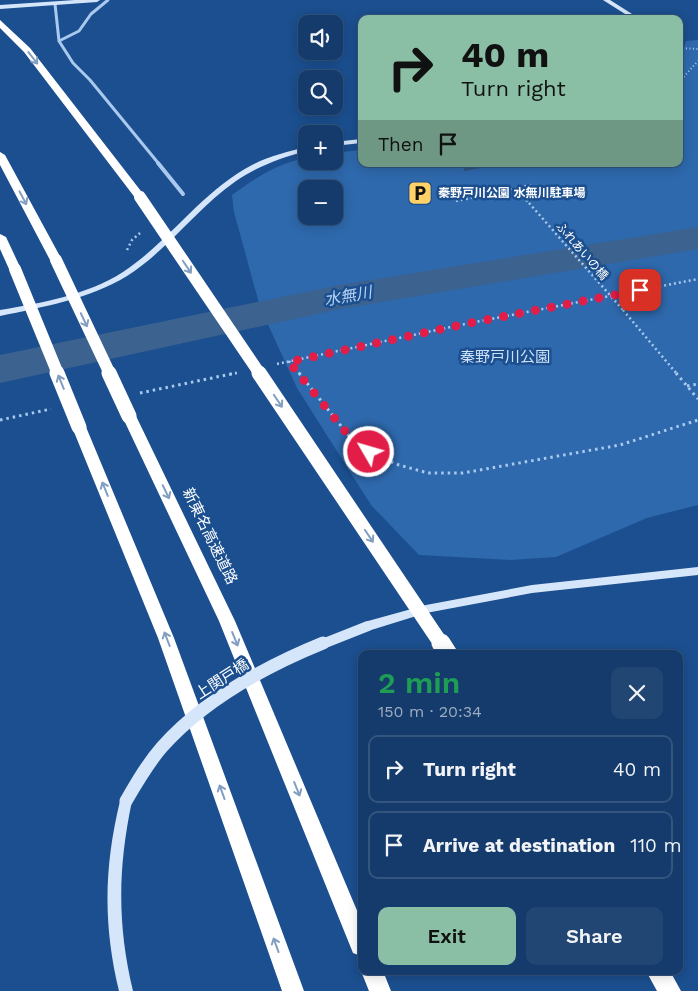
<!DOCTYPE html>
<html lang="en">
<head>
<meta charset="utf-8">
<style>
	:root { --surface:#143b6b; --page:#214673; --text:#f1f3f6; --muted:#9dadc1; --line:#33557e; --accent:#8abfa5 }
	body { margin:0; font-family:"Work Sans","Noto Sans JP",sans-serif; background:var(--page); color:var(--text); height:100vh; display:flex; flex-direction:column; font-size:19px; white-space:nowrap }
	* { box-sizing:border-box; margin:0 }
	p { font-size:16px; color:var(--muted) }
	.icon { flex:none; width:28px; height:28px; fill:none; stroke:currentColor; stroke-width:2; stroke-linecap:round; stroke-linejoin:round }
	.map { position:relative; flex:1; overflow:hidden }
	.details { position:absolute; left:358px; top:650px; width:325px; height:325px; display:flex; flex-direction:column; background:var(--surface); border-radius:10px; box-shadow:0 2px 12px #0003,0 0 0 1px var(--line) }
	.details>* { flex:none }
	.banner { position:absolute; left:358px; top:15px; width:325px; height:152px; border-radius:10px; box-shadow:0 2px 12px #0003,0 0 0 1px var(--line); background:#8abfa5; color:#111; overflow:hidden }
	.fabs { position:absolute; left:298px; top:15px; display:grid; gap:10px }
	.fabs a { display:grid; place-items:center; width:45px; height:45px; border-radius:10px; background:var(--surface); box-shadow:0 2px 12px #0003,0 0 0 1px var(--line); font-size:25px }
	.pin { position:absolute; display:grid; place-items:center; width:42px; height:42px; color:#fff; margin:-21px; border-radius:10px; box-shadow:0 2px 8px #0006 }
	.me { position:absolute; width:55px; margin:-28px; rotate:308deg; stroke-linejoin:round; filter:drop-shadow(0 0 4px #0008) }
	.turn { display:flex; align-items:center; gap:18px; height:105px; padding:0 20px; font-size:22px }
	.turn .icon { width:65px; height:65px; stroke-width:2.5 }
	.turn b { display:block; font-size:35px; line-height:42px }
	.then { display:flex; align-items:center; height:48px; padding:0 20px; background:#0003; gap:10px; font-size:19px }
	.round { display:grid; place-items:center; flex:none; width:52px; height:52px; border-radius:10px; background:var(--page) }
	.headline { display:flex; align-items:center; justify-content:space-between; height:85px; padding:0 20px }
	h1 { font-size:30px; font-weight:600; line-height:38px; color:#1e9e55 }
	.primary-button { display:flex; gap:10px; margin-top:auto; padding:10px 20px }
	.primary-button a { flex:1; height:58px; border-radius:10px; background:var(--accent); color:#111; font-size:20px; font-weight:600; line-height:58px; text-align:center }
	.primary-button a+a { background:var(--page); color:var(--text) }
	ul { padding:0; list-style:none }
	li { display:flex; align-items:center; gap:15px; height:68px; margin:0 10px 8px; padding:0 10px; border:2px solid var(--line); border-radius:10px }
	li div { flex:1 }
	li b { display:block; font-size:19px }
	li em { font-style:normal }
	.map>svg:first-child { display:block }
	.green { fill:#2e69ad; fill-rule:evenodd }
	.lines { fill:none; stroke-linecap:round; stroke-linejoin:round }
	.river { fill:#3c6290; fill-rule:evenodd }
	.path-far2 { stroke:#a9c9ee; stroke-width:2; stroke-dasharray:1 2.5; stroke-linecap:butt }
	.path-far1 { stroke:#a9c9ee; stroke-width:2.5; stroke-dasharray:2 3; stroke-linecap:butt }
	.path { stroke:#a9c9ee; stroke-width:3; stroke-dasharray:2.5 4; stroke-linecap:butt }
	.street-far1 { stroke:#a9c9ee; stroke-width:3 }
	.street { stroke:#a9c9ee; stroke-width:4 }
	.secondary { fill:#d6e6fa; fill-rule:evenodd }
	.highway { fill:#fff; fill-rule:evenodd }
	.path-bridge { stroke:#a9c9ee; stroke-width:2.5; stroke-dasharray:2 3; stroke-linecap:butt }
	.secondary-bridge-far1 { stroke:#d6e6fa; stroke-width:10 }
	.secondary-bridge { stroke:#d6e6fa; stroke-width:13 }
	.highway-bridge-far2 { stroke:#fff; stroke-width:12 }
	.highway-bridge-far1 { stroke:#fff; stroke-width:15 }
	.highway-bridge { stroke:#fff; stroke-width:19 }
	.wall { fill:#3a679d }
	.shaded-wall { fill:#305480 }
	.oneway { stroke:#829ec1 }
	.route { stroke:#e11d48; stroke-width:9; stroke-dasharray:0 16.2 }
	.labels { text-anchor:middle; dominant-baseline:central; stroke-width:5; stroke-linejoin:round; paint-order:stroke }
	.far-poi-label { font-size:12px; font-weight:bold; fill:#fff; stroke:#1b4f8f; text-anchor:start }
	.far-street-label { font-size:12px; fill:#fff; stroke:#1b4f8f }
	.park-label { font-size:15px; fill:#cfe3fa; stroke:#1b4f8f }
	.street-label { font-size:15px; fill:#fff; stroke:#1b4f8f }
	.water-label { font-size:16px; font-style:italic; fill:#b5d3f5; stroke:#1b4f8f }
</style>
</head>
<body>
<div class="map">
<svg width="698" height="991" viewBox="0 0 698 991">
	<rect width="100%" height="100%" fill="#1b4f8f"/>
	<path class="green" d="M698,40V505L647,518L556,557L511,560L419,555L371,505L297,388L260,307L234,212L232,195C255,178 278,163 306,158V161H334V153L361,150V164H679V64L686,41ZM306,189H334V216H306Z"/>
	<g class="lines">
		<path class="river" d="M698,227V249L340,309L0,383V355L340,285Z"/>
		<path class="path-far2" d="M679,48L698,49
			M679,82L698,61"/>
		<path class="path-far1" d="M516,189L529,203
			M456,201L531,185
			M127,250L132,240L140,233
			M623,310L677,374
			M289,361L300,374
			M277,364L465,324L698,279
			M230,374L237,373"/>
		<path class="path" d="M299,373L349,436L369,452L399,465L428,473H463L620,445L698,420
			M676,373L698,399
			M687,386L698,384
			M140,393L236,373
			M0,420L51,409"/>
		<path class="street-far1" d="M55,4L59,41L73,63L90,80L159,164
			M59,41L79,31L91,14L108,0"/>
		<path class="street" d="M158,163L183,194"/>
		<path class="secondary" d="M75,0H100L97,2L0,9V5Z
			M603,0H610L640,19H633Z
			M361,139V143L334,146V142Z
			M306,147V151C281,158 258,166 236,181C197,208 168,250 127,276C89,299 43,307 0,316V310C42,303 87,295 123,272C170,241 202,191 252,165C269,156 287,152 306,147Z
			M698,567V575L532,593L426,613L368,631L364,629L362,626L364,623L368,621L426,605L532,585Z
			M126,795L131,797L132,801C118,867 117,925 133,991H119C103,925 104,867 120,801L121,797Z"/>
		<path class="highway" d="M0,20L30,48L144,195L145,197L144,199H136L24,52L0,28Z
			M0,152L5,155L62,260L60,262H52L50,260L0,165Z
			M0,234L6,237L21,269L19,272H11L9,269L0,249Z
			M129,411L134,413L136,416L235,621L361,920V956L353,953L219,621L122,416L124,413Z
			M79,422L84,424L86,427L174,638L304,991H282L158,638L72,427L74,424Z
			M361,971H383L391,991H369Z
			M646,971H670L681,991H657Z"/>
		<path class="path-bridge" d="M529,203L623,310"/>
		<path class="secondary-bridge-far1" d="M320,645L368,626"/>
		<path class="secondary-bridge" d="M126,801C137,782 148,763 162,747C205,699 264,667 323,643"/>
		<path class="highway-bridge-far2" d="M140,197L260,374
			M56,260L110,374
			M15,269L58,374"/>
		<path class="highway-bridge-far1" d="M57,373L79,427
			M109,373L129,416
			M259,373L442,645"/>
		<path class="highway-bridge" d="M441,643L448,654"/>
	</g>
	<path class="wall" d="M457,164H491V166L464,171Z"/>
	<path class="shaded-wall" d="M470,164H491V166L464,171L465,165Z"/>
	<defs><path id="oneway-shaft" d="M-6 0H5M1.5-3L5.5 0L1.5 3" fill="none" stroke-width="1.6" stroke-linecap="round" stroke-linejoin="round" transform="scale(1.25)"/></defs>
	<g class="oneway">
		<use href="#oneway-shaft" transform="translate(33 58) rotate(52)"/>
		<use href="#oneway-shaft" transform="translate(23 198) rotate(62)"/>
		<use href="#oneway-shaft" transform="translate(187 267) rotate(56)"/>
		<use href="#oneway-shaft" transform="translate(84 320) rotate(65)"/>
		<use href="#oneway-shaft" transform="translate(61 382) rotate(-112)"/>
		<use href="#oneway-shaft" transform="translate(278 401) rotate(56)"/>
		<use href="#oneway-shaft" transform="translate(105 489) rotate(-112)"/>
		<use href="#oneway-shaft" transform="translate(166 492) rotate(64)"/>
		<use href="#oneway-shaft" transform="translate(369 536) rotate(56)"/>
		<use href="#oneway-shaft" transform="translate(167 639) rotate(-111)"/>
		<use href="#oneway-shaft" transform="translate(235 639) rotate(68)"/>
		<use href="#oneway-shaft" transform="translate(297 789) rotate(68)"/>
		<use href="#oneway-shaft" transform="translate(222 792) rotate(-110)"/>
		<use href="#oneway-shaft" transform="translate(276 945) rotate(-110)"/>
	</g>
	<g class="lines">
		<path class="route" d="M369,452L349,436L289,362L465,324L640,290"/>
	</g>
	<defs>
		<g id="parking-square" transform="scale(1.25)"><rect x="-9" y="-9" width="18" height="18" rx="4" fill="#ffd166" stroke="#1b4f8f"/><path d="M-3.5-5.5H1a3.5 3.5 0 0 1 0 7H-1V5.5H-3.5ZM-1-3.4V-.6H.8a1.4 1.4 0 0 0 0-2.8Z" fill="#111"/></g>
	</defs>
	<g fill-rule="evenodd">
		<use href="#parking-square" x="420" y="193"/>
	</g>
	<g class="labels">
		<g class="far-poi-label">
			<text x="438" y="193">秦野戸川公園 水無川駐車場</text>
		</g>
		<g class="far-street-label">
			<text transform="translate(582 251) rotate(49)">ふれあいの橋</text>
		</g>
		<g class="park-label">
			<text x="505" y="357">秦野戸川公園</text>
		</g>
		<g class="street-label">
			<text transform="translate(210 536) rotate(64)">新東名高速道路</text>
			<text transform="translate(222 679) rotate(-33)">上関戸橋</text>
		</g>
		<g class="water-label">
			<text transform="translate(348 296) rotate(-10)">水無川</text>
		</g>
	</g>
</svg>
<div class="fabs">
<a><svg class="icon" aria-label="sound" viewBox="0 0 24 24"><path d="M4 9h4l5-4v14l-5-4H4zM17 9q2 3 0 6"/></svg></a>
<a><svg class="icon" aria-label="search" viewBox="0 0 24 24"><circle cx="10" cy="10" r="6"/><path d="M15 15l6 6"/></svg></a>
<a>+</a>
<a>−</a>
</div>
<div class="pin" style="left:640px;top:290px;background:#d93025"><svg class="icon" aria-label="arrive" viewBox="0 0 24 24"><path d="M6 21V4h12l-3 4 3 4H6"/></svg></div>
<svg class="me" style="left:369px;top:452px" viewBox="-20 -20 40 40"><circle r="17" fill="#e11d48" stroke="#fff" stroke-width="3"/><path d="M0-11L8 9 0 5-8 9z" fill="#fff"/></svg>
<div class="banner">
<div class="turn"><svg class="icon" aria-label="right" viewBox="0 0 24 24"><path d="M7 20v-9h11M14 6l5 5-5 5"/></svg><div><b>40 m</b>Turn right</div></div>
<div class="then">Then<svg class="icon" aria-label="arrive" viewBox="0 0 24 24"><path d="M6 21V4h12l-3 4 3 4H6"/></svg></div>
</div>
<section class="details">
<div class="headline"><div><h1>2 min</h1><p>150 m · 20:34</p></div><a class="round"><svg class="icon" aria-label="close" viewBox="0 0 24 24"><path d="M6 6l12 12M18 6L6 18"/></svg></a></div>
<ul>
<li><svg class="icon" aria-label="right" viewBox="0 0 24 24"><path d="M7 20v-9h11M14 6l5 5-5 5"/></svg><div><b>Turn right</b></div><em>40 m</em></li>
<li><svg class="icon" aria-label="arrive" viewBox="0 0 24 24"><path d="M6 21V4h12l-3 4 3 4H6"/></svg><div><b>Arrive at destination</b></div><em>110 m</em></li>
</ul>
<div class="primary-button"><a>Exit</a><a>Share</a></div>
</section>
</div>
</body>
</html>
